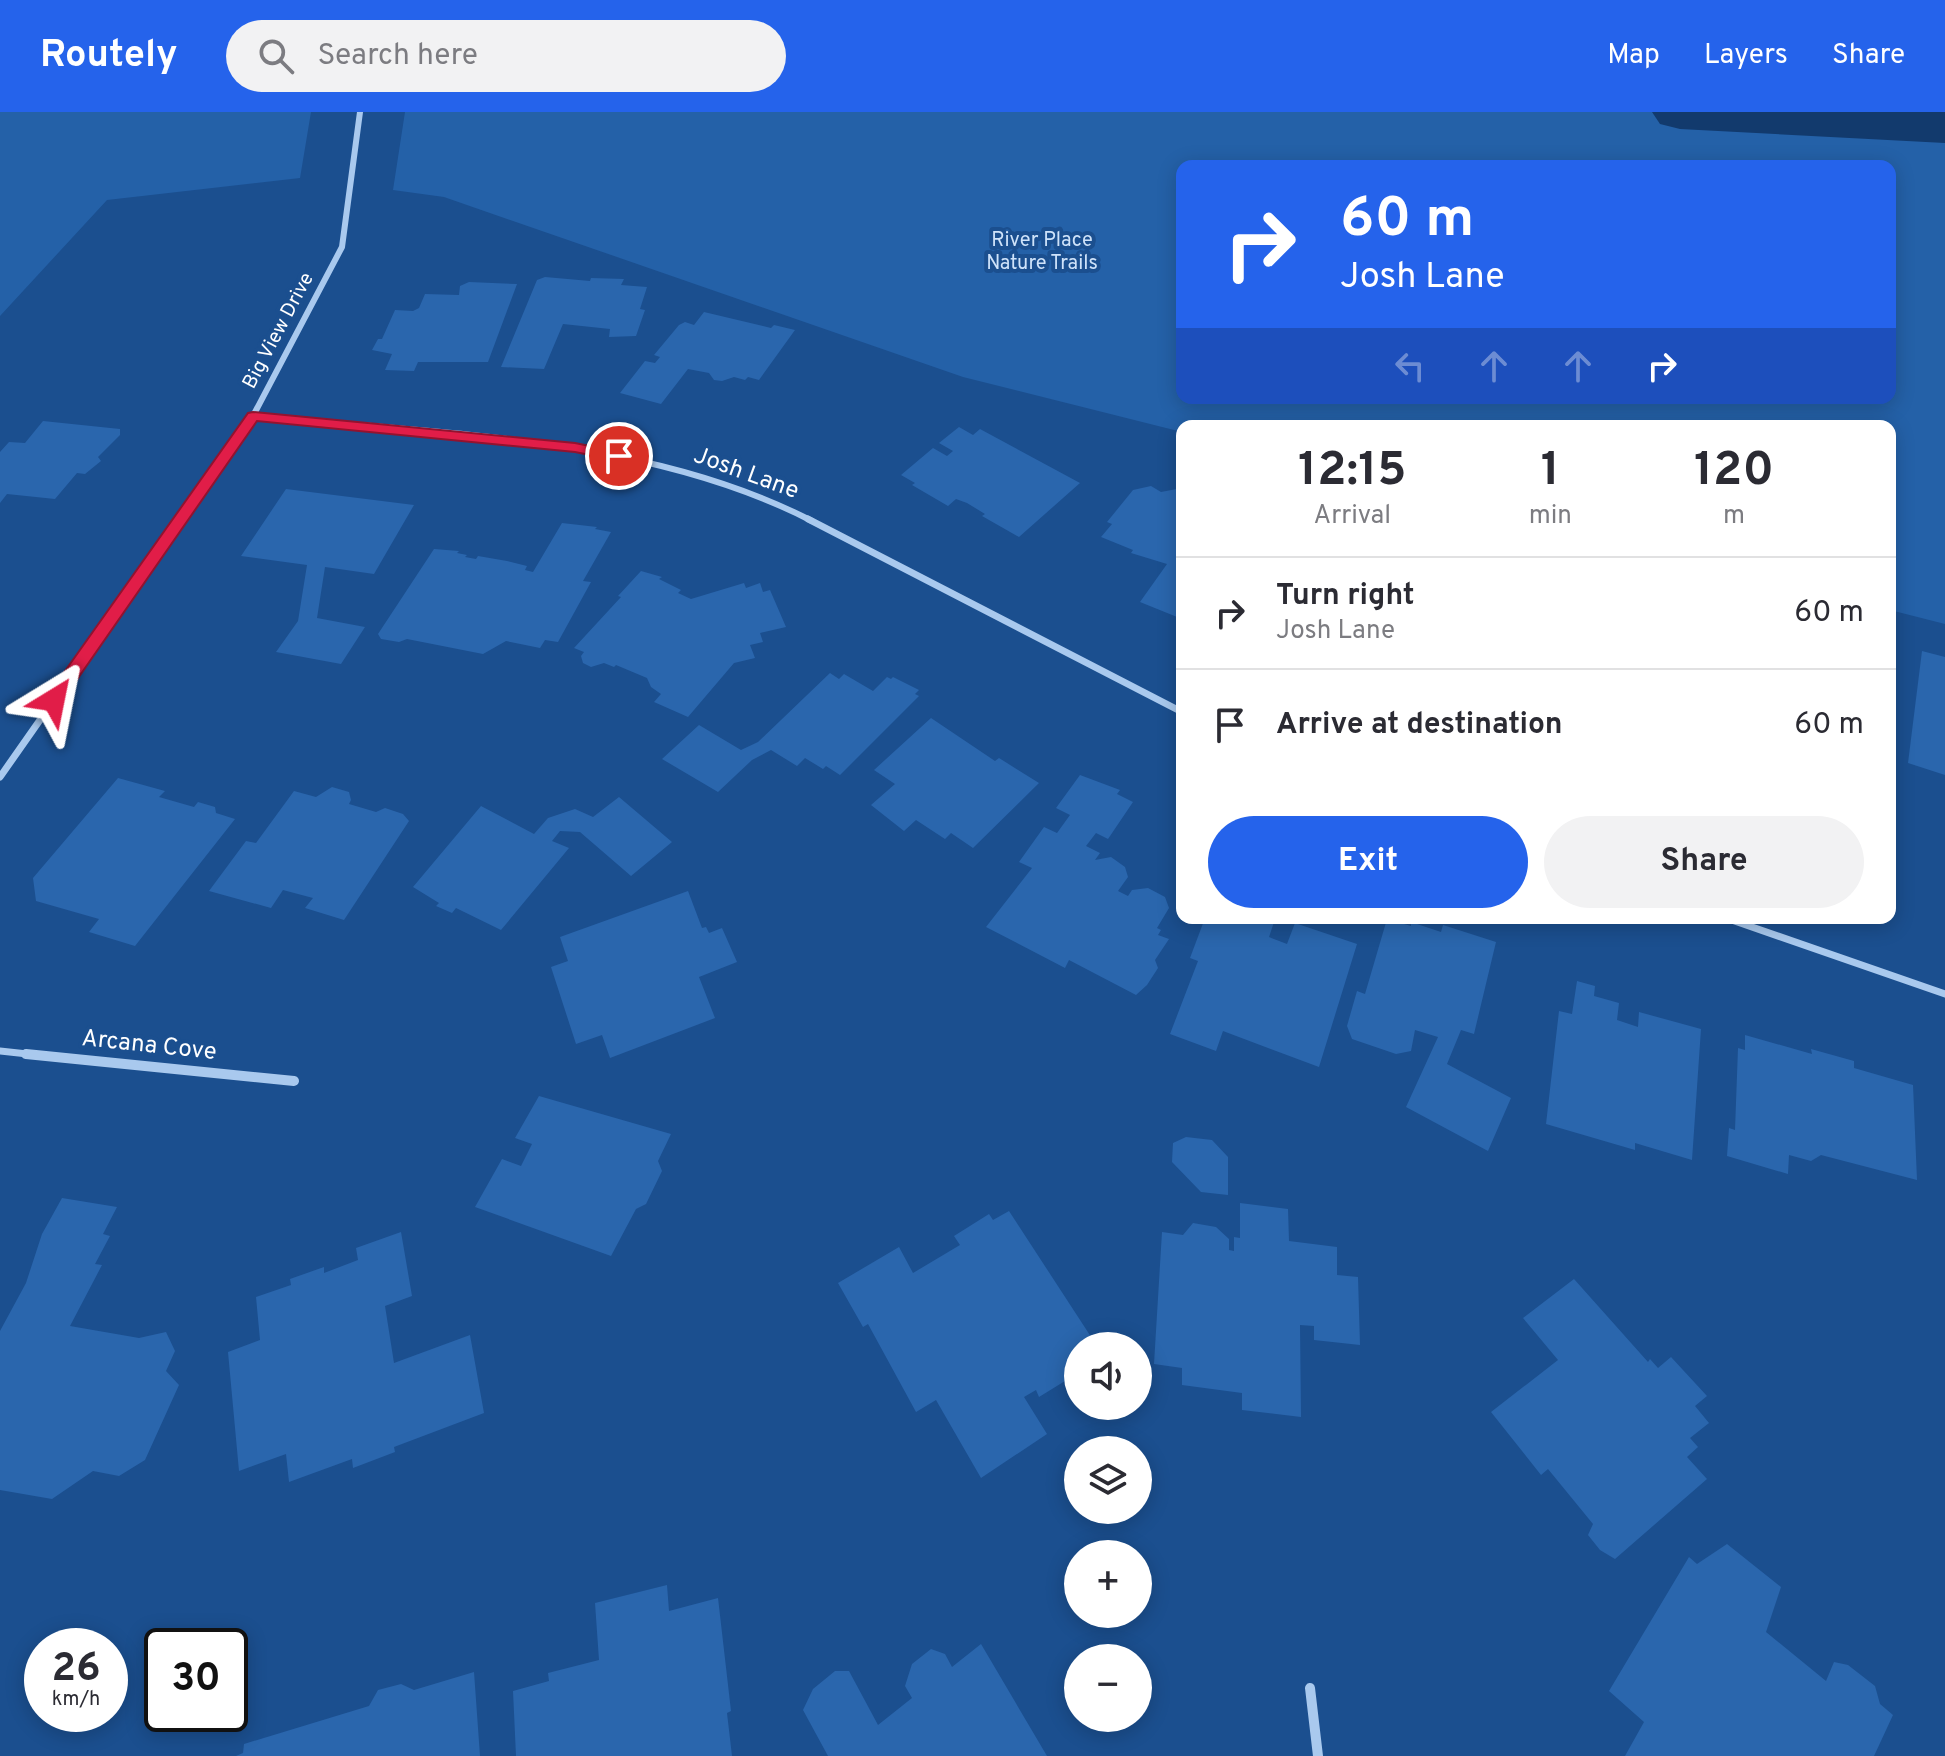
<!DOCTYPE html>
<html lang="en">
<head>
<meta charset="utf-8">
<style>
	:root { --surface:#fff; --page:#f2f2f3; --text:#2b2b33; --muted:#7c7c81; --line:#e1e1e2; --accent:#2563eb }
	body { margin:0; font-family:Overpass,sans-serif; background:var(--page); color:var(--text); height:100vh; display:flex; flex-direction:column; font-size:30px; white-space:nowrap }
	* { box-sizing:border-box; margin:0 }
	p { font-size:26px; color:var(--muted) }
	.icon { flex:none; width:44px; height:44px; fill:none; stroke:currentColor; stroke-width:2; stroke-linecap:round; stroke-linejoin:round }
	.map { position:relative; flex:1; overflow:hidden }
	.drawer { position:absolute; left:1176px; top:308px; width:720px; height:504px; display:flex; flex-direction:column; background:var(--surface); border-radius:16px; box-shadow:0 4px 20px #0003 }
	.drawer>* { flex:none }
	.top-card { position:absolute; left:1176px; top:48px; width:720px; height:244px; border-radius:16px; box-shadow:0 4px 20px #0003; background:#2563eb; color:#fff; overflow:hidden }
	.controls { position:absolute; left:1064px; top:1220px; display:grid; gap:16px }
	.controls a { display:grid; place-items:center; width:88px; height:88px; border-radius:50%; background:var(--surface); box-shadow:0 4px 20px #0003; font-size:40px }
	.speed { position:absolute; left:24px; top:1516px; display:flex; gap:16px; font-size:40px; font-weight:700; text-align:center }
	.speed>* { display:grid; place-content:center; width:104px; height:104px; border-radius:50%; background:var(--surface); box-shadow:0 4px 20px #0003; line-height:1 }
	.speed small { font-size:20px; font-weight:400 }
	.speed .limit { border:4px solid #111; border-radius:12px; background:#fff; color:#111 }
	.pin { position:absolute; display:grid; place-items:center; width:68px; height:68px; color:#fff; margin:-34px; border:4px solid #fff; border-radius:50%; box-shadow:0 2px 8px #0007 }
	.me { position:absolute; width:88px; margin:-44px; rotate:35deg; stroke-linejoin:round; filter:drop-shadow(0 0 6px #0008) }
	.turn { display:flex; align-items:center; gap:28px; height:168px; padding:0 32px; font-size:36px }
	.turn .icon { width:104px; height:104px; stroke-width:2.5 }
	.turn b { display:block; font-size:56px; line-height:68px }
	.lanes { display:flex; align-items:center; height:76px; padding:0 32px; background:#0003; justify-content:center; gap:40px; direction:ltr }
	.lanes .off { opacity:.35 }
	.eta { display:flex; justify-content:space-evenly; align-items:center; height:136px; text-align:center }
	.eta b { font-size:48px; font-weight:700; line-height:56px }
	.primary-button { display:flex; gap:16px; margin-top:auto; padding:16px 32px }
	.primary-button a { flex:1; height:92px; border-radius:48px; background:var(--accent); color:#fff; font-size:32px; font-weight:700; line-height:92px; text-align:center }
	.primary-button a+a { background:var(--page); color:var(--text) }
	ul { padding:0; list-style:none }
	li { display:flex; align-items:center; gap:24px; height:112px; padding:0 32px; border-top:2px solid var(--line) }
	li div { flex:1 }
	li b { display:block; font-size:30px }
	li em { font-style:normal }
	header { display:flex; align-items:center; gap:48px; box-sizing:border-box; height:112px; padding:0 40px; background:var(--accent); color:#fff }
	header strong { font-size:38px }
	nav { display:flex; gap:44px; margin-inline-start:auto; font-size:28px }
	.search { width:560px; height:72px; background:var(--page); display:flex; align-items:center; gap:20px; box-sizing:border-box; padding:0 28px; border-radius:44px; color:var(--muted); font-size:30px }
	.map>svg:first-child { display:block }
	.green { fill:#2461a8; fill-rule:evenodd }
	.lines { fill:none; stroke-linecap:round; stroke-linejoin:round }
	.river { fill:#123a6d; fill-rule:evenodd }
	.building { fill:#2a66ad }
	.minor-far2 { stroke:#a9c9ee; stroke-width:6 }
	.minor-far1 { stroke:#a9c9ee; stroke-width:7 }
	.minor { stroke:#a9c9ee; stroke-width:10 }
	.route { fill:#e11d48; stroke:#92132f; stroke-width:2 }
	.labels { text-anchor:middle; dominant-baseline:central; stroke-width:8; stroke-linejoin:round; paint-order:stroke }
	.far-park-label { font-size:20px; fill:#cfe3fa; stroke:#1b4f8f }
	.far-street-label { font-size:20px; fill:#fff; stroke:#1b4f8f }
	.street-label { font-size:24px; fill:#fff; stroke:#1b4f8f }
</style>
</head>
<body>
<header>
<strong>Routely</strong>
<div class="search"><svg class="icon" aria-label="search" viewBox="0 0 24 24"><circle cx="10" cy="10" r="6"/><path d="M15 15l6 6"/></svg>Search here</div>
<nav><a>Map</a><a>Layers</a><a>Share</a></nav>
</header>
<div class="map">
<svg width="1945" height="1644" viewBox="0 0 1945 1644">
	<rect width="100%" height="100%" fill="#1b4f8f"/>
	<path class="green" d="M0,0H311L300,66L107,88L0,204Z
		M405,0H1945V512L1890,498V314H1182V320L963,265L444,85L393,78ZM1182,54H1890V286H1182Z"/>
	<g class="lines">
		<path class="river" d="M1652,0H1945V31L1680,17L1660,12Z"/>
	</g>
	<path class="building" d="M545,165L590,169L591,166L624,167L621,173L647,175L640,197L645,198L636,224L609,225L610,217L563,212L544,257L501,255L537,168Z
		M469,170L517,172L488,250H418L414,259L385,258L392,242L372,238L378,227H382L395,198L413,199L419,196L425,182L459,183L460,174Z
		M704,200L771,216L774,213L795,218L759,268L748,265L745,268L734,265L722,269L714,268L709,261L688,257L661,292L620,281L645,249L655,251L660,245L654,243L679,213L685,210L694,213Z
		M43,309L120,317V323L98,345L101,349L85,362L77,361L55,387L7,382L0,391V340L9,330L25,331Z
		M959,315L973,323L980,317L1080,371L1019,425L982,404L985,402L967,391L956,387L948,394L912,373L915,371L901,363L933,336L947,344L953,339L939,331Z
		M1151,374L1161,380L1182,376V507L1140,490L1167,452L1131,441L1133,438L1101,425L1112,412L1107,410L1133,378Z
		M286,377L414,393L374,462L325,455L317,506L365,515L341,552L276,540L298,509L307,453L241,444Z
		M562,411L597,415L595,417L611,420L583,469L591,470L558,530L545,528L540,536L506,529L483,542L407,527L399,530L381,527L378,522L434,437L459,439L457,441L467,443L465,445L476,447L478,444L507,449L527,454L525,458L533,460Z
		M641,459L662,465L659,467L681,478L678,481L691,487L744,471L746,476L760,471L763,480L770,478L786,515L760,521L763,530L750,533L755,546L734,551L688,605L654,590L661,582L651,575L647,566L616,553L614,555L604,551L591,555L583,551L581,544L584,540L574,536L621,485L618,484Z
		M1922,539L1945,545V663L1908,651Z
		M830,561L839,567L844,562L873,579L887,565L891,567L893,565L919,578L915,582L919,584L840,663L826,654L823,657L805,646L797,654L771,638L752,648L718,680L662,647L699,613L741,638L758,630Z
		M931,606L995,649L999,646L1039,671L973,736L951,721L945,727L916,708L904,719L871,693L895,672L874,658Z
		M1080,663L1120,678L1117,682L1133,690L1108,727L1096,721L1086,734L1100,741L1095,748L1111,745L1125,755L1128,765L1118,779L1128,784L1132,778L1148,776L1165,785L1169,796L1157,816L1161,818L1158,823L1169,827L1155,848L1158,856L1147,873L1136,883L1069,848L1065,856L986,815L1032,756L1019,750L1044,715L1057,721L1070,703L1056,696Z
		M118,666L165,679L159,685L194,695L198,690L215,695L216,701L235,707L135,834L89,820L99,807L36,789L33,766Z
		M332,675L349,680L351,688L349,692L376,700L385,696L403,702L409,709L344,808L305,796L313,786L283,778L271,796L209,779L246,729L256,731L294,679L316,685Z
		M619,685L672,730L631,764L580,720L560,719L552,729L569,736L501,818L456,796L452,801L436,794L439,791L413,775L481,694L534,722L548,706L575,697L593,705Z
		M688,779L702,816L706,815L709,821L722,816L737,850L699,865L715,906L610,946L602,923L576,932L551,855L568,849L560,825Z
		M1205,806H1223L1237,810L1238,806H1262L1274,810L1269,825L1287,832L1295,811L1357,832L1319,955L1223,919L1216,939L1170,922L1198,849L1190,846Z
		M1387,807L1411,814V810L1441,820L1443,813L1496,830L1474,922L1461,918L1447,952L1511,986L1488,1039L1406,995L1438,925L1415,918L1411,939L1396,942L1352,927L1347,914L1357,879L1365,882Z
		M1577,869L1595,874L1594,884L1619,891L1617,908L1638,915L1639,900L1701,917L1692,1048L1635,1031V1038L1546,1012L1559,899L1572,902Z
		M1745,923L1812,942L1811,937L1854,949V956L1913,973L1917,1068L1821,1043L1811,1049L1789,1043L1788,1062L1727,1044L1729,1016L1735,1018L1738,936L1745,938Z
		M539,984L671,1022L658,1049L662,1059L646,1092L636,1097L611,1144L475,1095L502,1047L521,1054L532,1032L515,1026Z
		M1186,1025L1212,1028L1228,1045V1083L1201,1080L1172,1050L1173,1031Z
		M62,1086L117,1095L103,1122L110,1124L95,1152L102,1153L70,1214L139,1226L166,1220L175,1239L166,1259L179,1273L145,1348L119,1364L93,1359L52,1387L0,1378V1219L26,1171L42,1122Z
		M1240,1091L1288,1097L1289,1129L1337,1135V1163L1358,1165L1360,1233L1314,1228V1214L1300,1213L1301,1305L1242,1298V1281L1182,1273V1256L1154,1252L1162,1120L1183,1123L1193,1111L1216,1115L1229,1127V1138L1234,1139V1125L1240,1126Z
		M1009,1099L1097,1234H1078V1261L1039,1285L1036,1278L1024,1285L1047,1322L981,1366L936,1288L916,1300L868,1212L863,1215L838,1171L899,1135L913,1161L960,1133L954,1124L989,1102L993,1108Z
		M401,1120L412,1184L385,1194L394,1251L470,1223L484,1301L394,1335L395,1340L353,1356L352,1347L289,1370L286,1342L239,1359L228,1240L260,1228L256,1185L291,1173L290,1167L324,1155V1161L358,1148L356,1136Z
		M1574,1167L1648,1250L1650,1247L1658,1256L1671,1245L1707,1284L1695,1294L1709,1311L1690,1326L1698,1335L1687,1345L1707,1367L1615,1447L1600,1438L1588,1423L1593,1412L1548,1357L1541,1363L1491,1300L1558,1248L1523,1206Z
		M1727,1432L1781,1475L1766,1520L1826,1569L1834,1550L1848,1553L1875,1574L1880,1592L1893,1603L1874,1644H1625L1644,1610L1609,1579L1689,1445L1697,1452Z
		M667,1473L669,1499L718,1486L731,1599L727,1601L732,1644H516L513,1579L549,1569L548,1561L599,1548L595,1491Z
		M981,1532L1047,1644H828L803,1598L813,1577L835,1559H849L878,1613L912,1586L905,1574L912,1552L931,1537L945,1542L952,1555Z
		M474,1560L480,1644H236L243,1641L244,1632L369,1594L378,1578L401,1572L414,1578Z"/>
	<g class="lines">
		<path class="minor-far2" d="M253,304C436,322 646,323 812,409
			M180,409L253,304L342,135L360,0"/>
		<path class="minor-far1" d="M808,407L1182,600
			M0,665L181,407
			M1726,806L1945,882
			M0,939L46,944"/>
		<path class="minor" d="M26,942L294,969
			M1310,1576L1318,1644"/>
	</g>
	<path class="route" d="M253,300L575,331L619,340L626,344L619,349L575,340L257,309L60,592H48V583L248,301Z"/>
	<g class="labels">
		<g class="far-park-label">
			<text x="1042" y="129">River Place<tspan x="1042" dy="23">Nature Trails</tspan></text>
		</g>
		<g class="far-street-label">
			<text transform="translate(279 219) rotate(-62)">Big View Drive</text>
		</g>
		<g class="street-label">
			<text transform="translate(746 362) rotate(20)">Josh Lane</text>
			<text transform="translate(149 934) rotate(6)">Arcana Cove</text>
		</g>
	</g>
</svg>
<div class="controls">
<a><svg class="icon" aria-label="sound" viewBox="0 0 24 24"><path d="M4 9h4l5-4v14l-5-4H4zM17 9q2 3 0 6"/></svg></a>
<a><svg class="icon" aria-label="layers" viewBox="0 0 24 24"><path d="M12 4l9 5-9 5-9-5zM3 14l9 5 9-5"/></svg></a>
<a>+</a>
<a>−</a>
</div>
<div class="speed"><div>26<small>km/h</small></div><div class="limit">30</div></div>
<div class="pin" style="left:619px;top:344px;background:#d93025"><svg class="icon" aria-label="arrive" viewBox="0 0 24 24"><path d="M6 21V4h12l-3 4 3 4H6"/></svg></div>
<svg class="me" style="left:54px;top:588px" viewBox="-20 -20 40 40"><path d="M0-17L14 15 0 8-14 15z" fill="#e11d48" stroke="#fff" stroke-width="4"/></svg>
<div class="top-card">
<div class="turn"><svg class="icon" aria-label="right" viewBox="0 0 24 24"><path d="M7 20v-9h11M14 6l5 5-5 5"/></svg><div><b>60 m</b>Josh Lane</div></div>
<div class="lanes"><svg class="icon off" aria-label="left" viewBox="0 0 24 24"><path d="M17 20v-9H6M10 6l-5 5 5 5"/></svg><svg class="icon off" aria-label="ahead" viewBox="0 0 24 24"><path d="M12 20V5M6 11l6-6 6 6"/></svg><svg class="icon off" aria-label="ahead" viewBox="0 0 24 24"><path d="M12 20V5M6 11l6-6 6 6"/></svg><svg class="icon" aria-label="right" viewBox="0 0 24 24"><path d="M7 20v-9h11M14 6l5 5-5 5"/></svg></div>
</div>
<section class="drawer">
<div class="eta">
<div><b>12:15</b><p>Arrival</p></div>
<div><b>1</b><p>min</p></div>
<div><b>120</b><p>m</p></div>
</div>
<ul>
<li><svg class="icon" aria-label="right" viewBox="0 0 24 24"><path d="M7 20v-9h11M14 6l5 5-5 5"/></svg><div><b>Turn right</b><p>Josh Lane</p></div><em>60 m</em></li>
<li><svg class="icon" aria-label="arrive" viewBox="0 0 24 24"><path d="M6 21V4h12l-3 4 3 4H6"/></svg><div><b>Arrive at destination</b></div><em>60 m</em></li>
</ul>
<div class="primary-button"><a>Exit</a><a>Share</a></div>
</section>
</div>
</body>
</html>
